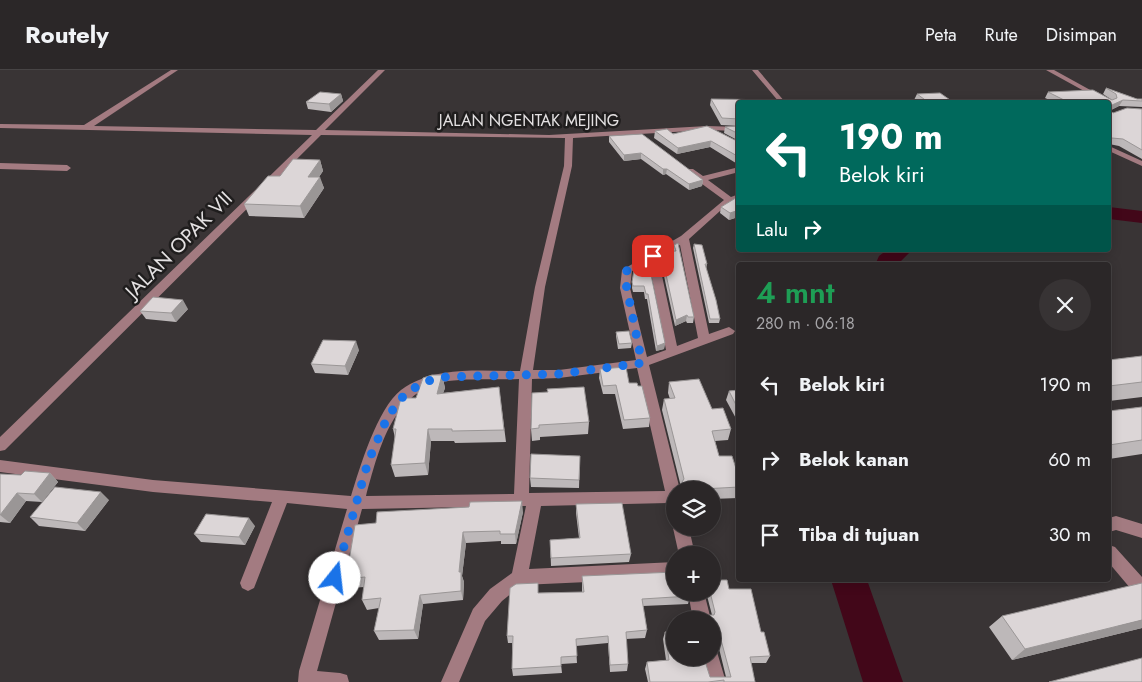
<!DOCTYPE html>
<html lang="id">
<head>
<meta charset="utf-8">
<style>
	:root { --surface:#2b2728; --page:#373334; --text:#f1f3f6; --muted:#a6a5a8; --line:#474445 }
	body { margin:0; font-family:Jost,sans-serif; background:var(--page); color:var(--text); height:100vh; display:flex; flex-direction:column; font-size:19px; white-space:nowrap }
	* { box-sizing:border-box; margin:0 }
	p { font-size:16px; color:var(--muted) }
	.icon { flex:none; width:28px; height:28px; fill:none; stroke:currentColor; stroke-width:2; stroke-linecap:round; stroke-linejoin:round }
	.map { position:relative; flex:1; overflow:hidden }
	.panel { position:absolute; left:736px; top:192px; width:375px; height:320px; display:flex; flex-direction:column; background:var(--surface); border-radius:5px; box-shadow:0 2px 12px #0003,0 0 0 1px var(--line) }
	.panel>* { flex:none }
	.banner { position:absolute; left:736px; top:30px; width:375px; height:152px; border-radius:5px; box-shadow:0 2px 12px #0003,0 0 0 1px var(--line); background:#00695c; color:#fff; overflow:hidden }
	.tools { position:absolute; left:666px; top:411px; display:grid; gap:10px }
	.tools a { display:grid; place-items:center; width:55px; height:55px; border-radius:50%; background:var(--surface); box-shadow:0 2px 12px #0003,0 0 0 1px var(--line); font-size:25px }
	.pin { position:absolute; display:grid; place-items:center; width:42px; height:42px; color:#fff; margin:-21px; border-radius:10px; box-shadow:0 2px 8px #0006 }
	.me { position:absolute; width:55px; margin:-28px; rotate:16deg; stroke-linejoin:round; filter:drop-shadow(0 0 4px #0008) }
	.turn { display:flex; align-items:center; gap:18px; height:105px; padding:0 20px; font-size:22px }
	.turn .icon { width:65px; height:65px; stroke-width:2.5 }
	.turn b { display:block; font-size:35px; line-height:42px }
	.then { display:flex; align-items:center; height:48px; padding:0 20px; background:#0003; gap:10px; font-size:19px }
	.round { display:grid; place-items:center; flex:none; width:52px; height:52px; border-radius:26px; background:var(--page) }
	.summary { display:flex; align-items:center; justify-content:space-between; height:85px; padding:0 20px }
	h1 { font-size:30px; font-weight:600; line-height:38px; color:#1e9e55 }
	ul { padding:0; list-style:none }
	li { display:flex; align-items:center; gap:15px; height:75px; padding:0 20px }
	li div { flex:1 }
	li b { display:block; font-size:19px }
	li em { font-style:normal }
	header { display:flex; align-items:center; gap:30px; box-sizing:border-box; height:70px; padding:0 25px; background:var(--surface); border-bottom:1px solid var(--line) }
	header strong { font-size:24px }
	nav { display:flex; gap:28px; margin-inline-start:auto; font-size:18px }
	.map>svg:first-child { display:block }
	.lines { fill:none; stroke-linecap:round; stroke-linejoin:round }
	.river { fill:#420719; fill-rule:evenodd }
	.minor { fill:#a37b81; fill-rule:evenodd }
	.wall { fill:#bdb8b9 }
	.shaded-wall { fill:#9a9696 }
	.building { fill:#dcd6d7; stroke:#9a9696 }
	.route { stroke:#1a73e8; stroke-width:9; stroke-dasharray:0 16.2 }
	.labels { text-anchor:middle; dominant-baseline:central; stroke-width:5; stroke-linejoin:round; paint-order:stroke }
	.far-street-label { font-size:16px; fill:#e4e1e2; stroke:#1f1d1d }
	.street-label { font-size:20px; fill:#e4e1e2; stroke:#1f1d1d }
</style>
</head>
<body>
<header>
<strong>Routely</strong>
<nav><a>Peta</a><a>Rute</a><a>Disimpan</a></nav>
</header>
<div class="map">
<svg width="1142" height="612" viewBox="0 0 1142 612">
	<rect width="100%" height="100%" fill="#393435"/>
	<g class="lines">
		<path class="river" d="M1109,137L1142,141V153L1109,149Z
			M887,180H912L897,195H875L879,186Z
			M831,510H867L903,612H863Z"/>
		<path class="minor" d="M171,0H178L94,56L316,60L378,0H385L325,60L549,65L707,56L739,57V61L707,60L573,68L572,96L545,217L533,300H559L636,290L620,218L622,200L681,166L724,130L687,103V99H693L703,106L739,97V102L708,110L731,127L739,124V130L720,141L689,169L709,264L729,257L735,261L733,264L649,295L680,420H675V438L670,436L668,433L541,436L529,499L675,492V508L522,515L502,531L485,551L459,612H441L473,539L490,519L512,503L526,436L362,439L317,601L340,603L347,605L349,612H298L299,601L347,439L287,433L254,518L248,521L242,518L240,513L272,432L153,422L0,402V390L153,410L351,426C360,397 377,339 401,320C413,311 429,305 444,303C467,299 496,301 520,301L535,217L564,96L565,68L321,65L5,380L0,381V367L312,65L0,58V54L84,55ZM680,175L698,268L677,276L658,187ZM649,192L666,280L647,287L630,218L632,201ZM637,298L665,421L529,423L532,309L559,308ZM519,309L514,424L366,426C378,383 391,323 443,312C462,308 498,310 519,309Z
			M752,0H758L785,32H779Z
			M1046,0H1054L1112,32L1109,34L1104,32Z
			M1109,76L1142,91V96L1109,81Z
			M0,93L67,95L71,98L67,101L0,99Z
			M1116,446L1142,454V468L1116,460L1109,462V448Z
			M675,454V458H689L695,485H679L673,458Z
			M1109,475L1115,477L1142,507V527L1136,525L1109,493Z
			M688,522H704L711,550H693Z
			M712,580L717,582L726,612H708L702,588H712Z"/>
	</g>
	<path class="wall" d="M1106,18L1137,29H1142V37L1119,36L1111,40V41L1113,43L1142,39V89L1119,76L1109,74V32H1054L1045,28L1048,22L1112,30L1103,24Z
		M341,24L343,31L331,42L308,39L306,32Z
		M917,24L953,32H918L914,30Z
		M711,29L739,32V56L721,55L710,35Z
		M739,56V71L724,63L725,57Z
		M655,61L739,72V95L710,77L677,84L654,68Z
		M609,66L703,110L702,116L689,120L666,104L663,105L641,89L624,91L609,72Z
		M320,90L323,101L319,107L324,118L304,148L249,146L244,134L280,106Z
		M739,126V150L735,148L729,150L720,143L721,137Z
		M694,174L707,194L706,199L720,249L719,253H709L693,178Z
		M674,175L694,247L693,253H687L686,251L675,256L660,188L661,182L674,181Z
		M642,195L665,273L664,279L656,281L647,229H645L644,222H633L632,218L634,200H642Z
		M188,239L176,252L146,249L140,241Z
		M616,262L632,273L631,278L618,279L616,266Z
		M359,280L348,305L315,303L311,294Z
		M1142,286V327L1109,331V290Z
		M600,299L629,313L638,316L650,348L649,357L623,359L615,324H603L599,308Z
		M442,305L445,318L443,323L499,317L506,372L455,373L454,371H431L428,405L395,407L391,395L395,368L393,359L416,328Z
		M669,312L712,339L731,359L728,370L715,371L719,386L739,408L738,428L712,429V420H680L681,417L662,340L664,329H670L668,323Z
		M739,320V354L726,330L729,321Z
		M548,322L589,352L588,364L540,367V370L532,371L531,359Z
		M1142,337V384L1109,389V341Z
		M580,386L579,418L531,417L530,408Z
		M50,403L58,412L42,432L26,431L10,453L0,452V404L21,405Z
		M109,430L85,461L39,456L30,447Z
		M576,434L631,484L629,492L551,496L550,470L579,468L576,443Z
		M523,442L516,474H501V471L466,473L462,506L464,512L463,530L423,534L418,569L379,570L374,561L379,538L367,540L362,530L364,517L351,518L346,509L355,455Z
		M255,456L245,475L201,472L194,464Z
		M582,506L690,526L688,534L643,536L647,560L645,568L626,569L628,594L627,601L610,602L608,573L576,576L577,593L561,594L562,603L513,606L512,599V573H508L507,566L539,523L582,522Z
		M729,519L761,562L770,586L766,593H751L755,612H648L645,599L647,592L666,590L663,569L665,562L710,607H726L715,562H712V550H707L709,545H712L706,522H712Z
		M1002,546L1142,558L1012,590L989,557Z"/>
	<path class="shaded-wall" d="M341,24L343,31L331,42L329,34Z
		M1123,30L1119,36L1109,41L1112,35Z
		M711,71L710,77L677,84L678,78Z
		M641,83V89L624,91V85Z
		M320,90L323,101L311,118L308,107Z
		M663,99H667L666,104L663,105Z
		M320,107L324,118L304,148L300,136Z
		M703,110L702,116L689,120V114Z
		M736,141L735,148L729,150L730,143Z
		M183,230L188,239L176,252L171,243Z
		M687,245L686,251L675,256L676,250Z
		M356,271L359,280L348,305L345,296Z
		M665,273L664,279L656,281L657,276Z
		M442,305L445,318L439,336L437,324Z
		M428,359L431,371L428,405L425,393Z
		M50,403L58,412L42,432L34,424Z
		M101,422L109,430L85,461L77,453Z
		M17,423L26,431L10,453L0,445Z
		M522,431L523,442L516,474L515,464Z
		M249,448L255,456L245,475L239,467Z
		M463,462L466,473L462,506L464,512L463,530L461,521L459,502Z
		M420,525L423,534L418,569L414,560Z
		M1142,550V558L1012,590L1025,579Z"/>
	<path class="building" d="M1106,18L1137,29H1142V31L1123,30L1112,35L1111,41L1113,43L1127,38L1142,39V80L1123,69L1112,68L1111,70H1109V32H1068L1048,22L1093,20L1112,30L1117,28L1116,24Z
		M320,22L341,24L329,34L306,32Z
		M940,23L953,32H928L917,24Z
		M711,29L781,30L784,32H739V49L722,48Z
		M707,56L739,72V87L711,71L678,78L655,61L667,59L673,64Z
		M739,56V64L725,57Z
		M642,64L703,110L689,114L667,99H663L641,83L624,85L609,66Z
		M293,89L320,90L308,107H320L300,136L244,134L268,106H280Z
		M739,126V143L736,141L730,143L721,137Z
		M678,173L694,247H688L687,245L676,250L661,182L676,181L674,175Z
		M694,174L702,175L707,194H705L716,230L720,249H710Z
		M642,195H649L665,273L657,276L648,224H646L644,216H633L632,212L634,200H644Z
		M153,227L183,230L171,243L140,241Z
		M629,261L632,273L619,274L616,262Z
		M323,270L356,271L345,296L311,294Z
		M1142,286V312L1109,316V290Z
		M626,297L629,313H637L638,316H642L650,348L624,350L616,315L603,316L600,299Z
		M432,305H442L437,324L499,317L504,360L452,361V359H428L425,393L391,395L396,359H393L401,328H416L423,308Z
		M699,309L712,339L723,338L731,359L712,361L719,386H732L739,408V417L684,420L682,412L684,409L664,329L675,328L669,312Z
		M584,317L589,352L539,355V358L531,359L532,323L548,322L547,319Z
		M739,320V341L729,321Z
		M1142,337V370L1109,375V341Z
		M531,384L580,386L579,410L530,408Z
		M25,401L50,403L34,424L17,423L0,445V404L21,405Z
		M55,417L101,422L77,453L30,447Z
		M522,431L515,464H500V461L463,462L459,502H461V521L420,525L414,560L374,561L381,528L362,530L365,507L346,509L355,455L376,453L377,442L469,437L470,432Z
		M622,433L631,484L551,488L550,470L580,468L576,434Z
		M206,444L249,448L239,467L194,464Z
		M675,502V522H690V526L642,529L647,560L626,562L628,594L610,595L608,566L576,569L577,586L561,587V596L512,599L513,566H507L510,518L516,514L538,513V523L584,522L582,506Z
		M712,510H727L729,519H751L761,562H764L770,586L750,587L755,612H724V610L708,612H650L647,592L669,590L665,562L675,561V588H704L710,607H731L717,555H712V550H710L709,545H714L715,542L710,522H712Z
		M1142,513V550L1025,579L1002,546Z
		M1142,588V612H1049Z"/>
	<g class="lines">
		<path class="route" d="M335,508L368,392L388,346L405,324L424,312L444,307L559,304L642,293L625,209L627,200L653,186"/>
	</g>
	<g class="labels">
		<g class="far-street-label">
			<text x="529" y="50">JALAN NGENTAK MEJING</text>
		</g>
		<g class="street-label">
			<text transform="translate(179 175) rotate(-45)">JALAN OPAK VII</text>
		</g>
	</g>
</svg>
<div class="tools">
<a><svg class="icon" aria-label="layers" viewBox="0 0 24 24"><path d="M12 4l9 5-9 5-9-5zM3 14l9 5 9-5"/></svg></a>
<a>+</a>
<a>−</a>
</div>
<div class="pin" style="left:653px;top:186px;background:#d93025"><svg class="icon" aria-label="arrive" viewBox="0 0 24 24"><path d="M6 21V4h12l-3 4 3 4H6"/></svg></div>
<svg class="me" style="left:335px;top:508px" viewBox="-20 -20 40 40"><circle r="19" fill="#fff"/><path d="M0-13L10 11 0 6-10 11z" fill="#1a73e8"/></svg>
<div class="banner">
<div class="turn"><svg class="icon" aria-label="left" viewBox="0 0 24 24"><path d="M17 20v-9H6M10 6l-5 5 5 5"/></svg><div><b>190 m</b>Belok kiri</div></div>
<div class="then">Lalu<svg class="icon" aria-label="right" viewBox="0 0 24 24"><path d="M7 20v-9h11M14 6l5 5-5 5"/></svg></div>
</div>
<section class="panel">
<div class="summary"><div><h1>4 mnt</h1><p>280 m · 06:18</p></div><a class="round"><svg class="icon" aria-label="close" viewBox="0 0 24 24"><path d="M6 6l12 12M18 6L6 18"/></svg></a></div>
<ul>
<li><svg class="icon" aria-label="left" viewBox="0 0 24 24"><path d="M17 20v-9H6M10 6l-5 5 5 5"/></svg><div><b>Belok kiri</b></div><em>190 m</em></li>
<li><svg class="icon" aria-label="right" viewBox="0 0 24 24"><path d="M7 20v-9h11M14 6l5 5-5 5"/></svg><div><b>Belok kanan</b></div><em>60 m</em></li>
<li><svg class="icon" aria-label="arrive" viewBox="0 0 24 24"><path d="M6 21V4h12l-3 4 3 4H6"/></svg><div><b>Tiba di tujuan</b></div><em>30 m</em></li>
</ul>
</section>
</div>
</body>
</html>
